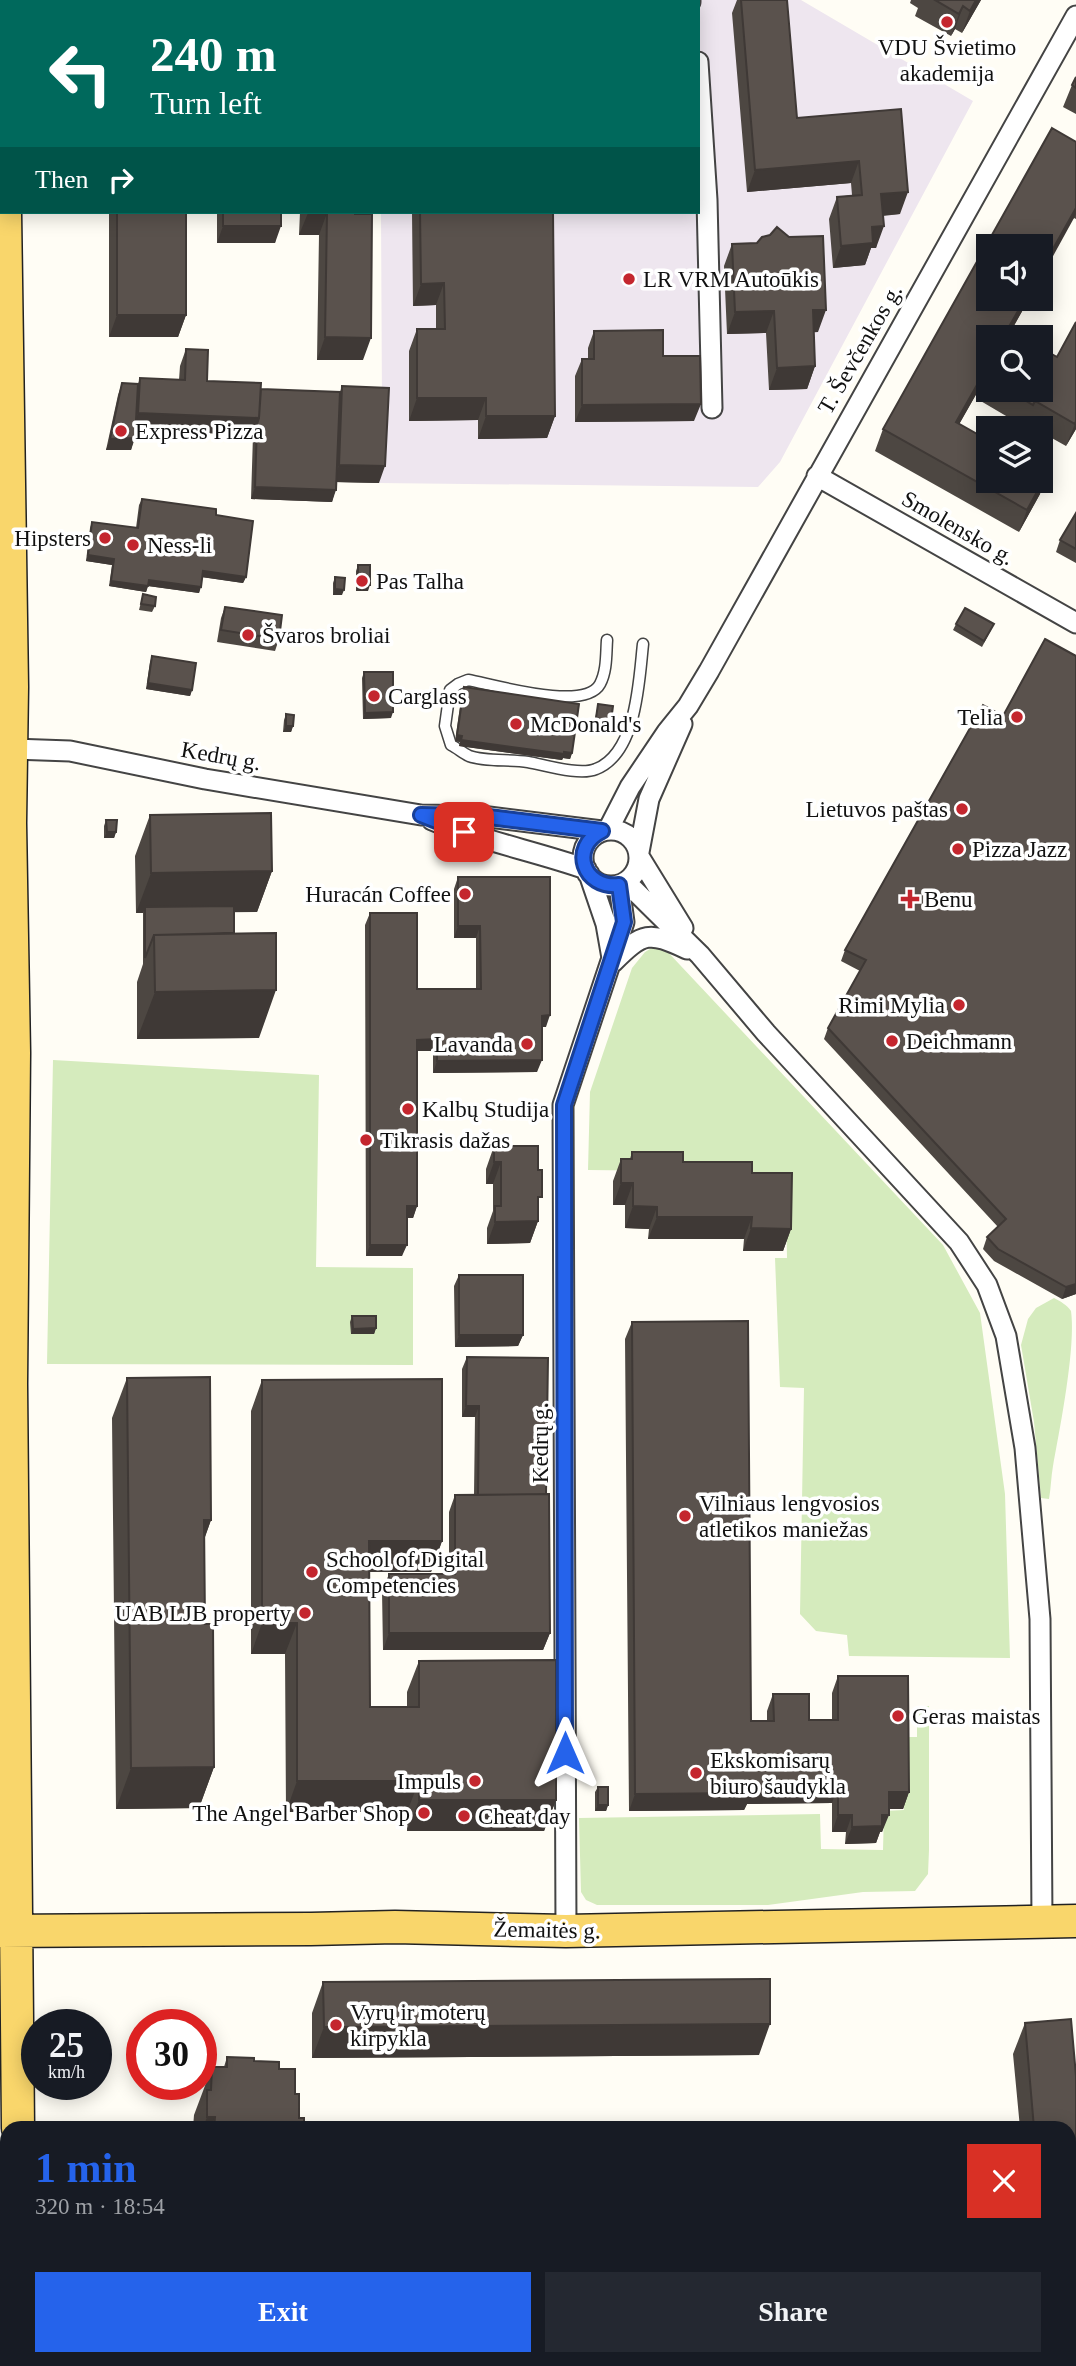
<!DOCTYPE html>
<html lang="en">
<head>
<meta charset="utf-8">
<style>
	:root { --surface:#171b24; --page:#242831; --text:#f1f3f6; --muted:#9ea1a6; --accent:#2563eb }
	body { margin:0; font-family:"Times New Roman",serif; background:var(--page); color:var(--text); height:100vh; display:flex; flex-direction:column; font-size:26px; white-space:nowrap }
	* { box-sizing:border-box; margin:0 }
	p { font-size:23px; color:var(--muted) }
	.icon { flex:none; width:38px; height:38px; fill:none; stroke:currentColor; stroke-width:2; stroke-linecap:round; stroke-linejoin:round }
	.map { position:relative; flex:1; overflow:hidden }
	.sheet { position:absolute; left:0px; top:2121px; width:1076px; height:245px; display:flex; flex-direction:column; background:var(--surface); border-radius:21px 21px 0 0; box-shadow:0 4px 18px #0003 }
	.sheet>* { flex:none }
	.banner { position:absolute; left:0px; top:0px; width:700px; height:214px; box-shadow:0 4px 18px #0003; background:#00695c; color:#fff; overflow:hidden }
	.fabs { position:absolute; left:976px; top:234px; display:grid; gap:14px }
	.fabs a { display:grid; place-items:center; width:77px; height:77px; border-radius:0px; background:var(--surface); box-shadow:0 4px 18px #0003; font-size:35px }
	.speed { position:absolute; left:21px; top:2009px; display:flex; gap:14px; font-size:35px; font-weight:700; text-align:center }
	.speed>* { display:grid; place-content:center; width:91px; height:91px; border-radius:50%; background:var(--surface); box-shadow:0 4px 18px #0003; line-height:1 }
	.speed small { font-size:18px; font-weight:400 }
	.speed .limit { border:10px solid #d22; background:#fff; color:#111 }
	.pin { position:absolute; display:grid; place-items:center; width:60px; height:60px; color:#fff; margin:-30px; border-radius:14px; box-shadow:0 4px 10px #0006 }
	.me { position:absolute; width:77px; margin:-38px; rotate:0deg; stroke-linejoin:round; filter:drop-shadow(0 0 5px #0008) }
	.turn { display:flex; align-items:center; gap:24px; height:147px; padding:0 35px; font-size:32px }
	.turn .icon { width:91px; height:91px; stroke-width:2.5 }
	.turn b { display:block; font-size:49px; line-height:60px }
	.then { display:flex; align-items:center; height:66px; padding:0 35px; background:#0003; gap:14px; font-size:26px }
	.round { display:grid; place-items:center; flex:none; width:74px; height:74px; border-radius:0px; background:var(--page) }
	.head { display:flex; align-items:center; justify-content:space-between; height:119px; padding:0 35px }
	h1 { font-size:42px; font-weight:700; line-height:52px; color:var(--accent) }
	.button { display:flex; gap:14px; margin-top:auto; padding:14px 35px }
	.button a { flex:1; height:80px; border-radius:0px; background:var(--accent); color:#fff; font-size:28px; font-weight:700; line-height:80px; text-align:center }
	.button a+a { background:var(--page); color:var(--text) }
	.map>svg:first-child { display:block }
	.industrial { fill:#eee6ef }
	.green { fill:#d5ebbd }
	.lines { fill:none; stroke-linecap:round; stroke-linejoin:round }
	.lane-casing { stroke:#444; stroke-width:13 }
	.street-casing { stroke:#444; stroke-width:23 }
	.primary-casing { stroke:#222; stroke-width:35 }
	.lane { stroke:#fff; stroke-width:10 }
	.street { stroke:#fff; stroke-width:19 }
	.primary { stroke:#f9d66b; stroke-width:32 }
	.wall { fill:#4d4742 }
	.shaded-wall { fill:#3f3936 }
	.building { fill:#5a524d; stroke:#3f3936; stroke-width:2 }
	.route-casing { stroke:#184099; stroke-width:18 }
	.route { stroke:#2563eb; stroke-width:12 }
	.poi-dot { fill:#c4262e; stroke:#fff; stroke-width:2.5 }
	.labels { text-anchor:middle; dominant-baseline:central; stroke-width:7; stroke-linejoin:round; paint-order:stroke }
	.poi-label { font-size:23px; fill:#111; stroke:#fff; text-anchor:start }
	.street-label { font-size:23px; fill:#111; stroke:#fff }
</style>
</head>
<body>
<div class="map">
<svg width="1076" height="2366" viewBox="0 0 1076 2366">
	<rect width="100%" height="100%" fill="#fffdf5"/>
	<path class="industrial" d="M381,0H801L973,101L780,462L758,487L379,483L382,405L381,212H698V2Z"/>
	<path class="green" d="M655,946L665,949L943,1245L980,1313L1005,1494L1010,1658L849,1656L847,1635L816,1631L800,1614L804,1388L780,1387L775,1258H787L786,1193L677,1171L588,1170L590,1092L632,968L645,952Z
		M53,1060L319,1075L316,1267L413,1268V1365L47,1364Z
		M1054,1298C1060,1301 1067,1305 1071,1311C1076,1347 1060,1428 1053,1466C1051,1477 1051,1488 1049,1499L1041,1498L1034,1422L1021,1345L1028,1319L1036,1308Z
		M917,1706H929V1850L928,1874L915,1891L863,1892L768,1905H597L586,1900L581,1892L579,1818L820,1814L821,1849L883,1850L884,1811L904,1810L905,1737H917Z"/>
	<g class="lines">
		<g class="lane-casing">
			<path id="lane" d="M607,640C606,654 607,671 600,684C585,712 495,685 468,680L458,684L450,690L445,726L451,745C457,748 463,753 469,756C486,762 509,759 528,762C545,765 580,776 596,769C637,753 639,680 643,644"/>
		</g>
		<g class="street-casing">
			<path id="street" d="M690,0V2
				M698,62L707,200L712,408
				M817,476L1076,623
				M13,749L70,751L205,779L421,815L481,816L602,831
				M432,820C481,841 535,851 586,869
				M608,830L630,787L667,732L688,706L709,671L1076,16
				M583 858a28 28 0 1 1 56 0a28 28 0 1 1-56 0Z
				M639,852L649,799L682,724
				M640,858L683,928
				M589,874L606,924L612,958
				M626,882L700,955L766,1033L959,1242L987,1285L1006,1336L1025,1448L1040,1619L1042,1921
				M613,962C643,932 649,931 687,949
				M566,1931L563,1105L624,922L619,885"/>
		</g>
		<g class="primary-casing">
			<path id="primary" d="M6,2V0
				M5,212L12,687L10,823L14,1053L11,1384L18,2128
				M0,1931L311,1929L395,1927L566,1931L1076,1921
				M21,2359V2366"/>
		</g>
		<use href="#lane" class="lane"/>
		<use href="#street" class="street"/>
		<use href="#primary" class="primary"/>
	</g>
	<path class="wall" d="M737,0H787L797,118L901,109L900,214L883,216L876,248H871L865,265L833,268L829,219L837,197L852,195L851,183L747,192L732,13Z
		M911,0H981L962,33L955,29L951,36L915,16L918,8L910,3Z
		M1076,77V114L1063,107L1072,85Z
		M1076,142V219L1074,218L989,299H1029L1007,338H989V390H1041L1057,357L1076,322V429L1066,446L1041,432V429H1036L1027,423L1025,427L979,400L982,393L978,391L959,424L1040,494L1019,532L875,451L883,429Z
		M109,212H186V315L178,337H109Z
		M217,212H281L275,243H217Z
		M300,212H355L363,360H317L319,235H299Z
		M412,212H553L555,416L547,438L478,439V420L409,421V351L417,329H436V305L413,306Z
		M757,243L818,332H814L815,366L807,389L769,390L766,333L727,334L724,266L732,244Z
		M594,331L663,356L694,421L575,422V376L582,359H588V348Z
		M186,349L207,381L261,389L340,392L342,386L379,483L337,482L332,502L251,499L253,435L136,430L131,450H106L118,395L122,383L138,384L140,378L179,380L180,366Z
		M142,499L216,515L246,577L243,583L202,577L199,593L148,586L146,592L109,586L112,565L86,561L90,528L92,522L136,528L139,505Z
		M1076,513V563L1056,552L1060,540Z
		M358,565L368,591H356V571Z
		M335,577L342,595H333V583Z
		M143,594L155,606L152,612L139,610Z
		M225,607L279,639L275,651L217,642L221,618Z
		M956,624L991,630L982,647L953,630Z
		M152,656L192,690L190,696L146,689L150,662Z
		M1076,656V1294L1062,1299L994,1261L983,1249L987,1237L998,1227L824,1039L828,1028L860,971L841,961L845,950L1003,716Z
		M364,672L391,718L363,719L362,678Z
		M464,687L572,753L570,759L563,758L562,760L459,746L460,742L455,741L462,693Z
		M598,704L611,721L609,727L594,724Z
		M286,714L293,726L291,732H283L284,720Z
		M150,815L272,871L257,912H234V933L259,1038L137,1039V982L143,964V913H136L135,856Z
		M106,820L116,832L114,838H104V826Z
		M458,877L546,1027H542L537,1072L433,1073V1051H417V1206L413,1218H407L402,1256H366L365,925L370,913L417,989H476V938H454V889Z
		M494,1146L538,1170V1221L530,1243L487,1244V1228L493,1211V1184H486V1169Z
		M632,1152L683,1162L752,1173L791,1229L783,1251H743L744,1239H648L649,1229L625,1228V1205H613V1181L621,1159H630Z
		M459,1275L523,1335L518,1346L455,1347L454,1286Z
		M352,1316L376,1328L374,1334H351L350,1322Z
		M632,1322L751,1721H767V1711L773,1694L809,1720H832V1693L838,1676L909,1792L903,1809H889L882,1832H880L876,1843L845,1844L846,1832H832V1803L747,1804L744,1810L629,1811L625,1339Z
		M467,1357L546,1494L550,1633L543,1650H383L382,1591L389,1574H449V1512L455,1495H474L475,1417H462V1369Z
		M127,1378L211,1520L204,1539L205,1624L214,1767L199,1808L116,1809L112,1418Z
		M262,1380L442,1541L431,1572H370V1707H407V1692L419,1661L556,1800L544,1831H407V1812H286L285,1654H251V1411Z
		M598,1787L608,1805L606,1811H595V1792Z
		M323,1982L759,2055L312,2058V2013Z
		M1025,2023L1076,2076V2366H1068V2359H1069V2128H1020L1013,2054Z
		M227,2057L254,2061L279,2069L295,2094L299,2118L304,2128H193L194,2115L212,2067H224Z
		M153,2359H229L228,2366H151Z
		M317,2359H668V2366H316Z
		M768,2359H933V2366H769Z"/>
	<path class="shaded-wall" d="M976,0H981L962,33L970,11Z
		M963,6L955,29L951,36L959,14Z
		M859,161L851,183L747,192L755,170Z
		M908,192L900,214L873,216L881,194Z
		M1076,208V214L1074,218L1041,278V270Z
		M308,213H327L319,235H299Z
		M223,226H281L275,243H217Z
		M884,226L876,248H871L865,265L833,268L841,246L872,227Z
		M444,283L436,305L413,306L421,284Z
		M1025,299H1029L1007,338H1003Z
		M813,310H826L818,332L805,333Z
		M774,311L766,333L727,334L735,312Z
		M117,315H186L178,337H109Z
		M325,337L371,338L363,360H317Z
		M815,366L807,389L769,390L777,368Z
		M986,369L978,391L948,444L956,422Z
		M417,398H486L478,420L409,421Z
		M701,404L694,421L575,422L582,405Z
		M138,413L259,418L253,435L132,430Z
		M486,416H555L547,438L478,439Z
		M1076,421V429L1066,446L1075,424Z
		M135,438L131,450H106L110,439Z
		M339,465L385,466L379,483L333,482Z
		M1048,472L1040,494L1019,532L1027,510Z
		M255,487L336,490L332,502L251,499Z
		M88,555L114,559L112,565L86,561Z
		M203,571L246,577L243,583L201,577Z
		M149,580L201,587L199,593L148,586L146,592L109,586L111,581Z
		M358,585H370L368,591H356Z
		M335,589L344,590L342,595H333Z
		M148,683L192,690L190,696L146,689Z
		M393,712L391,718L363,719L365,713Z
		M286,726H293L291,732H283Z
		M457,735L462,736L460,742L455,741Z
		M461,740L564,752L572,753L570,759L563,758L562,760L459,746Z
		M107,832H116L114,838H104Z
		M272,871L257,912L145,913V907L143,913H136L151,873Z
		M458,926H480L476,938H454Z
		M276,990L259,1038L137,1039L155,992Z
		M550,1015L546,1027H537L542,1016Z
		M437,1039L433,1051H413L417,1040Z
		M542,1060L537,1072L433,1073L437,1061Z
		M494,1162H501L493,1184H486Z
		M621,1183H633L625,1205H613Z
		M407,1206H417L413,1218H402Z
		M633,1206L657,1207L649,1229L625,1228Z
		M657,1217H752L744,1239H648Z
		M538,1221L530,1243L487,1244L495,1222Z
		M751,1228L791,1229L783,1251H743Z
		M370,1245H407L402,1256H366Z
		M1076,1284V1294L1062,1299L1066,1287Z
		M376,1328L374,1334H351L353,1329Z
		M459,1335H523L518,1346L455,1347Z
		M466,1406H479L475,1417H462Z
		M204,1520H211L197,1560Z
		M369,1541H442L431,1572H358Z
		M262,1623H297L285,1654H251Z
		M389,1633H550L543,1650H383Z
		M214,1767L199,1808L116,1809L131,1768Z
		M297,1781H419L407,1812H286Z
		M838,1786L832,1803L747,1804L744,1810L629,1811L635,1794L750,1787Z
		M889,1792H909L903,1809H882Z
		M419,1800H556L544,1831H407Z
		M598,1805H608L606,1811H595Z
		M838,1815H852L846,1832H832Z
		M882,1815H889L882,1832H880L876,1843L845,1844L852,1827Z
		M770,2024L759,2055L312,2058L324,2027Z
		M207,2117H215L211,2128H203Z
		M1076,2354V2366H1072Z
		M162,2359H179L177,2366H159Z"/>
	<path class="building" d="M117,0H186V2H117Z
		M186,0H254L255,2L186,1Z
		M443,0H614V2H443Z
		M741,0H787L797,118L901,109L908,192L881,194L884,226L872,227L873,243L841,246L837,197L862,195L859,161L755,170Z
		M935,0H976L970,11L963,6L959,14Z
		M1076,77V88L1072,85Z
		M1052,128L1076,142V208L1041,270V247H989V299H1025L1003,337L1005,338H989V371L986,369L956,422L979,435L987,421L1000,429H989V481H1041V468L1048,472L1027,510L883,429Z
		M117,212H186V315H117Z
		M223,212H281V226H223Z
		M308,212H355V214H372L371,338L325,337L327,213H308Z
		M420,212H553L555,416H486V398H417V329H445L444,283L421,284Z
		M777,227L789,237L823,236L826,310H813L815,366L777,368L774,311L735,312L732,244L757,243L762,237L770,235Z
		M1076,322V421L1075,424L1035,401L1033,405L1008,390H1041V348L1057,357Z
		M663,330V356H700L701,404L582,405V359H594V331Z
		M1015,334L1022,338H1013Z
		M186,349L208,350L207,381L261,383L259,418L138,413L140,378L185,380Z
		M122,383L138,384L135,438L110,439Z
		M342,386L389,388L385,466L339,465Z
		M261,389L340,392L336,490L255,487L257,424L259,418Z
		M142,499L216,509V515L253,521L246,577L203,571L201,587L149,580L148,586L111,581L114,559L88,555L92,522L138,528Z
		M1076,513V549L1060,540Z
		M358,565H370V585H358Z
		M335,577L345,578L344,590L335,589Z
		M143,594L156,597L155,606L141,604Z
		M225,607L282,615L279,639L221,630Z
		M965,608L994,624L984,641L956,624Z
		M1045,639L1076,656V1284L1066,1287L998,1249L987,1237L1006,1219L828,1028L866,960L845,950L983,705L1003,716Z
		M152,656L196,663L192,690L148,683Z
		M364,672H393V712L365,713Z
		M464,687L579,704L572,753L564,752V754L461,740L462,736L457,735Z
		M598,704L613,706L611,721L596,718Z
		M286,714L294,715L293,726H286Z
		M271,813L272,871L151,873L150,815Z
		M106,820H117L116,832H107Z
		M458,877H550V1015L542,1016V1060L437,1061V1039L417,1040V1206H407V1245H370V913H417V989H481L480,926H458Z
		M234,906V933L154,935L145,958V907Z
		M276,933V990L155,992L154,935Z
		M494,1146H538V1170H542V1197H538V1221L495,1222V1206H501V1162H494Z
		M632,1152H683V1162H752V1173H792L791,1229L751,1228L752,1217H657V1207L633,1206V1183H621V1159H632Z
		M459,1275H523V1335H459Z
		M352,1316H376V1328L353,1329Z
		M748,1321L751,1721H774L773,1694H809V1720H838V1676H908L909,1792H889V1815H882V1826L852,1827V1815H838V1786L750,1787V1793L635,1794L632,1322Z
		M467,1357L548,1358L546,1494L478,1495L479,1406H466Z
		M210,1377L211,1520H204L205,1624H213L214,1767L131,1768L127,1378Z
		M442,1379V1541H369L370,1707H419V1661L556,1660V1800H419V1781H297V1623H262V1380Z
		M549,1494L550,1633H389V1574H455V1495Z
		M598,1787H608V1805H598Z
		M770,1979V2024L324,2027L323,1982Z
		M1071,2019L1076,2076V2295L1071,2235H1069V2128H1034L1025,2023Z
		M227,2057L254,2058V2061L279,2062V2069H295V2094H299V2118H304V2128H214L215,2117H207V2090H211L212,2067H227Z
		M183,2359H228V2366H183Z
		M328,2359H668V2366H328Z
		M773,2359H933V2366H773Z"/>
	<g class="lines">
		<g class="route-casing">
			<path id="route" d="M464,832L421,815L481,816L602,831C569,847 583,889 619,885L624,922L564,1105L565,1753"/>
		</g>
		<use href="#route" class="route"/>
	</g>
	<g class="poi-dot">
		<circle cx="947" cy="22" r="7"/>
		<circle cx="629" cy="279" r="7"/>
		<circle cx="121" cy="431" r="7"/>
		<circle cx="105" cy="538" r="7"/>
		<circle cx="133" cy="545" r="7"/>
		<circle cx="362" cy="581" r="7"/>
		<circle cx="248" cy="635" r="7"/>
		<circle cx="374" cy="696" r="7"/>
		<circle cx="1017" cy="717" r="7"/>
		<circle cx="516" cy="724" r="7"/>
		<circle cx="962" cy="809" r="7"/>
		<circle cx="958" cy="849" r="7"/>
		<circle cx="465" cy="894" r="7"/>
		<path d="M906.5 888.5h7v7h7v7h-7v7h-7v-7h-7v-7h7z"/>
		<circle cx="959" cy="1005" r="7"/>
		<circle cx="892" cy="1041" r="7"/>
		<circle cx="527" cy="1044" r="7"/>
		<circle cx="408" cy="1109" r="7"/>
		<circle cx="366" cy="1140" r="7"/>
		<circle cx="685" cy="1516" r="7"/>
		<circle cx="312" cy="1572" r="7"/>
		<circle cx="305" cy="1613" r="7"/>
		<circle cx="898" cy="1716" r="7"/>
		<circle cx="696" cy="1773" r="7"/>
		<circle cx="475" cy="1781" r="7"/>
		<circle cx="424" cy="1813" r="7"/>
		<circle cx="464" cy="1816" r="7"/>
		<circle cx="336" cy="2025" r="7"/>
	</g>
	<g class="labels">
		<g class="poi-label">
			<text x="947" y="47" text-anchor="middle">VDU Švietimo<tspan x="947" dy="26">akademija</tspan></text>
			<text x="643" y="279">LR VRM Autoūkis</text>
			<text x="135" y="431">Express Pizza</text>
			<text x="91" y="538" text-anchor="end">Hipsters</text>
			<text x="147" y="545">Ness-li</text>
			<text x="376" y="581">Pas Talha</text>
			<text x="262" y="635">Švaros broliai</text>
			<text x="388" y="696">Carglass</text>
			<text x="1003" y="717" text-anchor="end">Telia</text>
			<text x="530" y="724">McDonald's</text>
			<text x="948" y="809" text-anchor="end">Lietuvos paštas</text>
			<text x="972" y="849">Pizza Jazz</text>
			<text x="451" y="894" text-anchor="end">Huracán Coffee</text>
			<text x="924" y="899">Benu</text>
			<text x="945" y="1005" text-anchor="end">Rimi Mylia</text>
			<text x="906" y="1041">Deichmann</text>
			<text x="513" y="1044" text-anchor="end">Lavanda</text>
			<text x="422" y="1109">Kalbų Studija</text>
			<text x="380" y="1140">Tikrasis dažas</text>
			<text x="699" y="1503">Vilniaus lengvosios<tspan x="699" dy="26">atletikos maniežas</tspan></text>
			<text x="326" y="1559">School of Digital<tspan x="326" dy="26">Competencies</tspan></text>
			<text x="291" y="1613" text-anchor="end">UAB LJB property</text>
			<text x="912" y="1716">Geras maistas</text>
			<text x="710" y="1760">Ekskomisarų<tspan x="710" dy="26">biuro šaudykla</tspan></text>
			<text x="461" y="1781" text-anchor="end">Impuls</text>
			<text x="410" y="1813" text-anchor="end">The Angel Barber Shop</text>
			<text x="478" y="1816">Cheat day</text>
			<text x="350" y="2012">Vyrų ir moterų<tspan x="350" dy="26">kirpykla</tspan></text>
		</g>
		<g class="street-label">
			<text transform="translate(860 349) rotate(-60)">T. Ševčenkos g.</text>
			<text transform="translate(958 528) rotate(30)">Smolensko g.</text>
			<text transform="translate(221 756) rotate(10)">Kedrų g.</text>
			<text transform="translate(540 1443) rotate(-90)">Kedrų g.</text>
			<text transform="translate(547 1930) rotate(1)">Žemaitės g.</text>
		</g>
	</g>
</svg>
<div class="fabs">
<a><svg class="icon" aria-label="sound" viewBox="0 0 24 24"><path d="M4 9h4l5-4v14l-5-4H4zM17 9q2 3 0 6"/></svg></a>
<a><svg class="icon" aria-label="search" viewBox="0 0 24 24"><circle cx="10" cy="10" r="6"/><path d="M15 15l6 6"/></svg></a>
<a><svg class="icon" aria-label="layers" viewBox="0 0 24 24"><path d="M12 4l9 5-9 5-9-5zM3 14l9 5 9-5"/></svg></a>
</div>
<div class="speed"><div>25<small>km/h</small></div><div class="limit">30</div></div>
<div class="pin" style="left:464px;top:832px;background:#d93025"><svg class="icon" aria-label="arrive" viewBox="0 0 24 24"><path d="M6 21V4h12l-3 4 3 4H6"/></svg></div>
<svg class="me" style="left:565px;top:1753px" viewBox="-20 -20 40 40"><path d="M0-17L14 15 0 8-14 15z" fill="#2563eb" stroke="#fff" stroke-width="4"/></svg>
<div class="banner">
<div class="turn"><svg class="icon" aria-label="left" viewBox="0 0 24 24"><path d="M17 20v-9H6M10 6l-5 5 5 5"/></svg><div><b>240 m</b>Turn left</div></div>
<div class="then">Then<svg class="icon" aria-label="right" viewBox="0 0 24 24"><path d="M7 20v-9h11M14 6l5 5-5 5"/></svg></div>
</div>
<section class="sheet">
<div class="head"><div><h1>1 min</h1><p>320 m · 18:54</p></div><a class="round" style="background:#d93025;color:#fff"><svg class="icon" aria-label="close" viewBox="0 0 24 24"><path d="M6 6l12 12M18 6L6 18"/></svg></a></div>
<div class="button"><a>Exit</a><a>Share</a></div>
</section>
</div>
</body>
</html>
